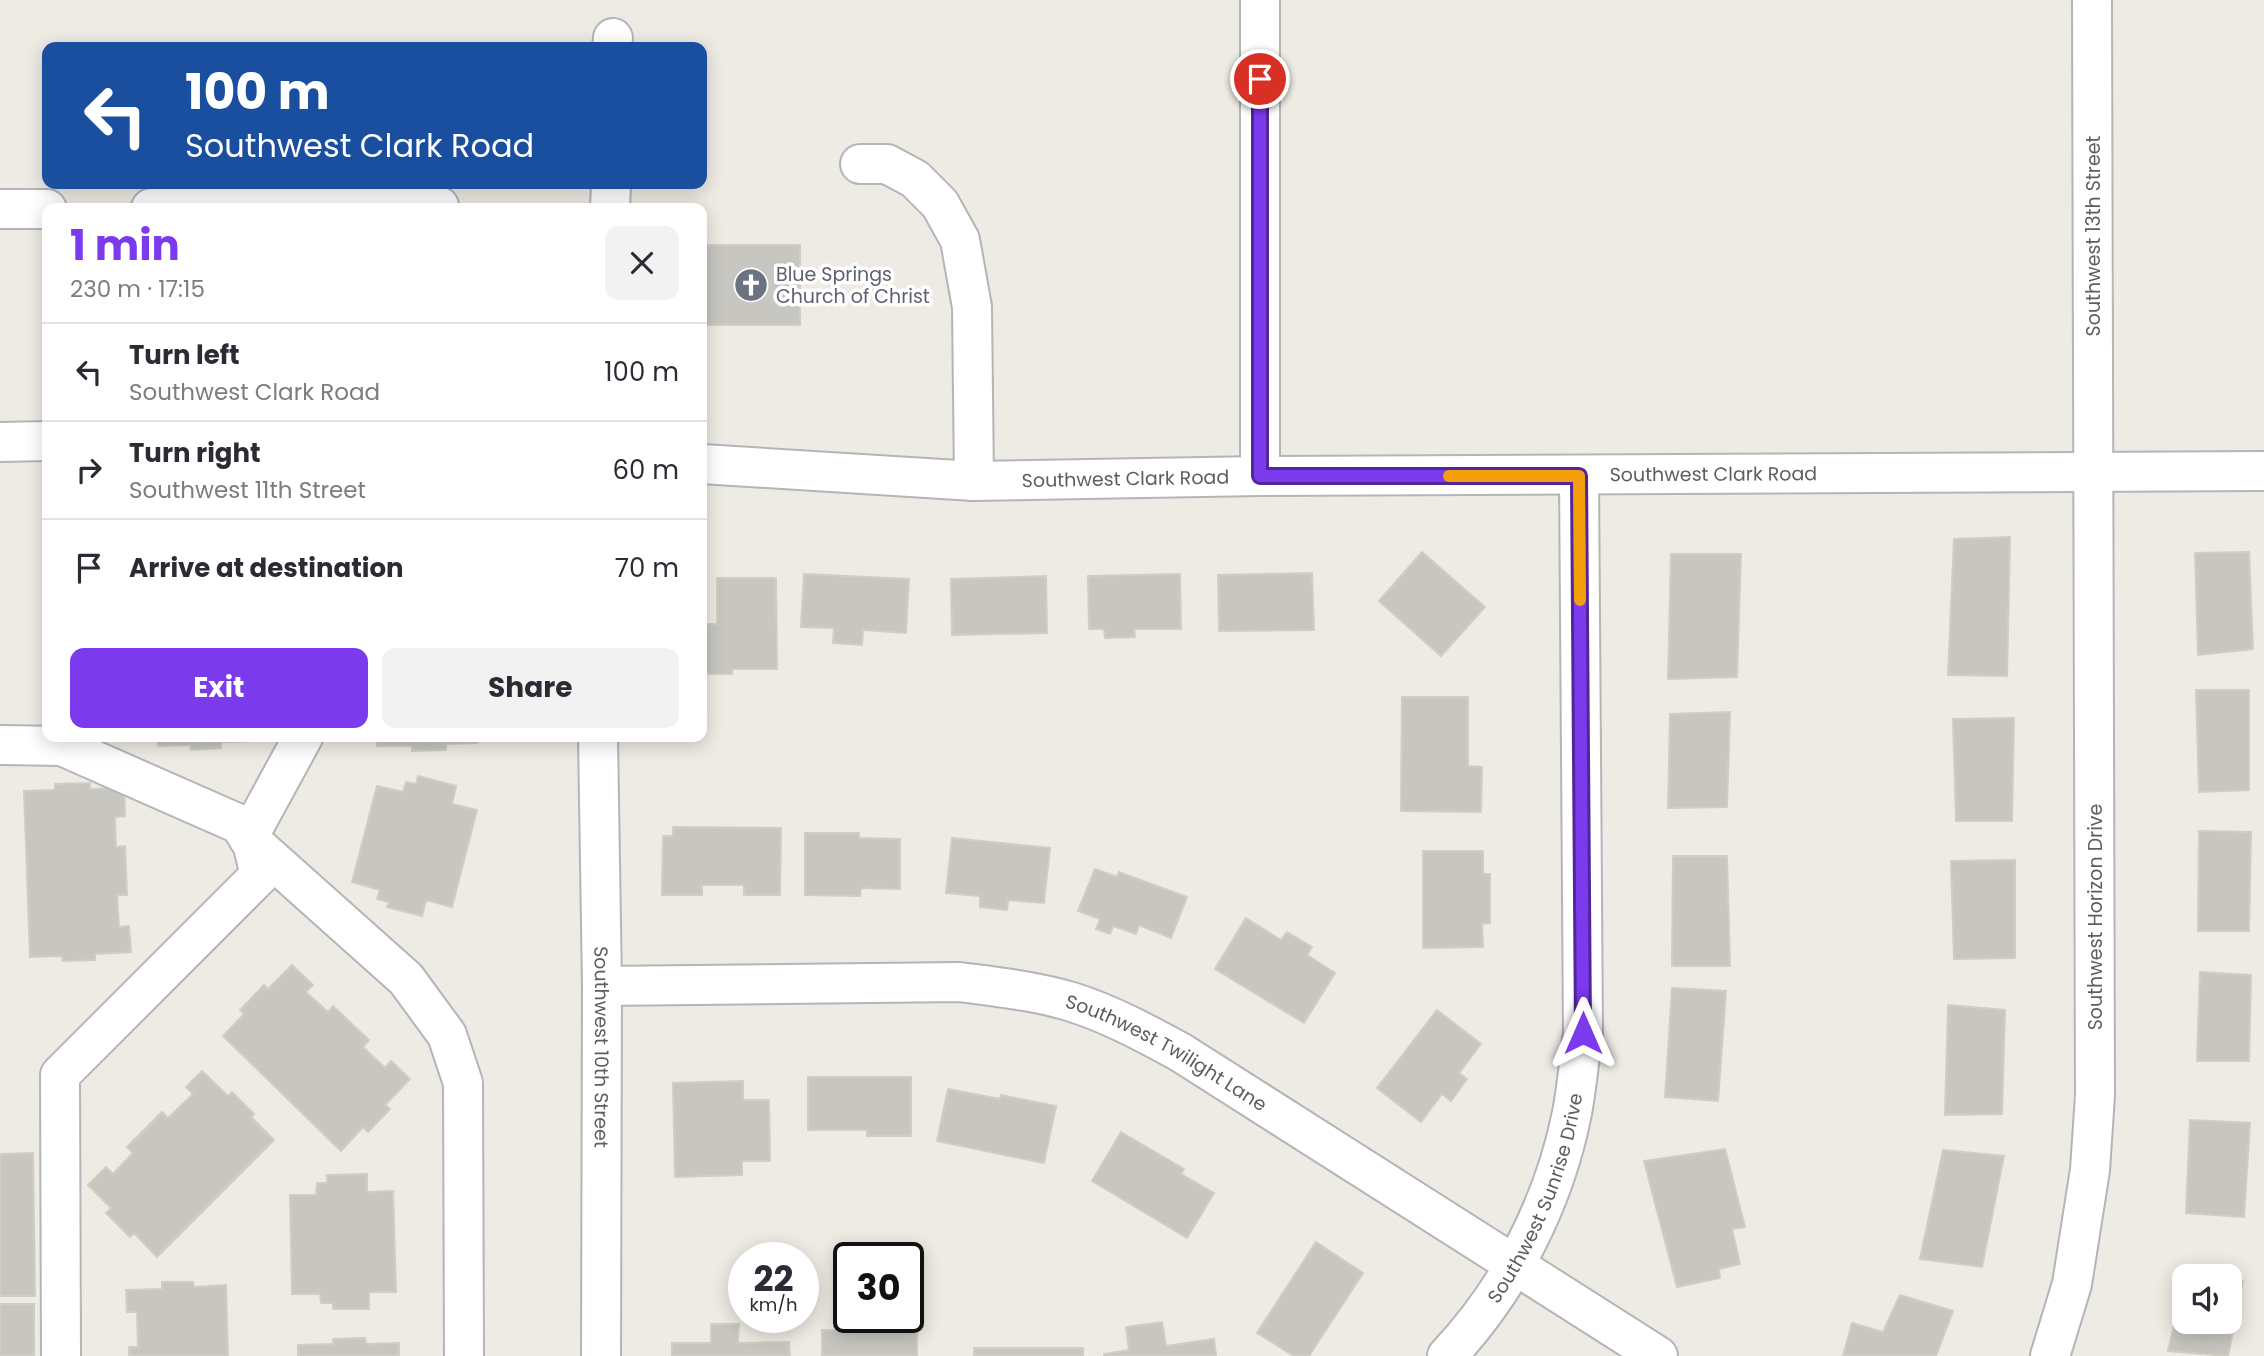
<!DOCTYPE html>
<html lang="en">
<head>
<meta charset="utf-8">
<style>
	:root { --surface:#fff; --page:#f2f2f3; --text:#2b2b33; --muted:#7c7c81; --line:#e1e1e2; --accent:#7c3aed }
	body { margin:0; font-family:Poppins,sans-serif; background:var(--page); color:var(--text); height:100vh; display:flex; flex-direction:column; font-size:26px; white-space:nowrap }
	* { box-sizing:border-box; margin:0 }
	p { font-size:23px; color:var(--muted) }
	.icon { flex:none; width:38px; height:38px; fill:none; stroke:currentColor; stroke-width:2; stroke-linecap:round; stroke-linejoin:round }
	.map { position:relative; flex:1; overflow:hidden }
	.sheet { position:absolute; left:42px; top:203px; width:665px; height:539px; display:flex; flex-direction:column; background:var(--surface); border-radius:14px; box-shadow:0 4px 18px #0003 }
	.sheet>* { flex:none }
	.banner { position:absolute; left:42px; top:42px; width:665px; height:147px; border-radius:14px; box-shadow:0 4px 18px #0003; background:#1a4fa0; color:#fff; overflow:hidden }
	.tools { position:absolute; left:2172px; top:1264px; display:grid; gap:14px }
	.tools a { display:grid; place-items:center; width:70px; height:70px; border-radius:14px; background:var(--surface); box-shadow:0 4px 18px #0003; font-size:35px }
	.speed { position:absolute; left:728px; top:1242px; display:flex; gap:14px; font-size:35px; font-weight:700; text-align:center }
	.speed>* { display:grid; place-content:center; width:91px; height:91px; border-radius:50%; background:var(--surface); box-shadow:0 4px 18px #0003; line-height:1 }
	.speed small { font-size:18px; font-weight:400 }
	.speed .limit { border:4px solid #111; border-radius:10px; background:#fff; color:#111 }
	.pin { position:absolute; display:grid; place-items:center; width:60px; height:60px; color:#fff; margin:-30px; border:4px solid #fff; border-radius:50%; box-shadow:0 2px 7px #0007 }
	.me { position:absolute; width:77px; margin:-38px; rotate:0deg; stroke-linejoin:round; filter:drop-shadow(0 0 5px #0008) }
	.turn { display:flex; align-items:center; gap:24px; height:147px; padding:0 28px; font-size:32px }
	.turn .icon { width:91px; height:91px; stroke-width:2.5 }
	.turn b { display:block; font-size:49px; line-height:60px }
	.round { display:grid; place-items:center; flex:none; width:74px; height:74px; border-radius:14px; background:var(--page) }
	.head { display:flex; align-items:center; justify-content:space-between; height:119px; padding:0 28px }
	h1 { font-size:42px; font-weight:700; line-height:52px; color:var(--accent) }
	.button { display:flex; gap:14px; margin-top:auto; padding:14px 28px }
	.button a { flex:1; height:80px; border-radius:14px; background:var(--accent); color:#fff; font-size:28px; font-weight:700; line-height:80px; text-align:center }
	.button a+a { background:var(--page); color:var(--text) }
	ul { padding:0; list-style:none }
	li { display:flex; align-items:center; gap:21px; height:98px; padding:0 28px; border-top:2px solid var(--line) }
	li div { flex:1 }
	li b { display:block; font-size:26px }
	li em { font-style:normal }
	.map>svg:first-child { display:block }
	.building { fill:#c8c6c0; stroke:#d1cdc2; stroke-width:2 }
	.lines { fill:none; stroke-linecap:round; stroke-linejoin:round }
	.minor-casing { stroke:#b4b5b9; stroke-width:42 }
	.minor { stroke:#fff; stroke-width:38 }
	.route-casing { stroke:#51269a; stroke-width:18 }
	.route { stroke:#7c3aed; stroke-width:12 }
	.slow { stroke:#f59e0b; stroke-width:12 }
	.labels { text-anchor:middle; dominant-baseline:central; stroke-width:7; stroke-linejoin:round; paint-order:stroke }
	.street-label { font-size:19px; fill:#5b5e63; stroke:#fff }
	.worship-label { font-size:19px; fill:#5b616d; stroke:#fff; text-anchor:start }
</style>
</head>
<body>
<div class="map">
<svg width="2264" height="1356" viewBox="0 0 2264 1356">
	<rect width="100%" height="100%" fill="#edebe3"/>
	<path class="building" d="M702,245H800V325H702Z
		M2010,537L2007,676L1948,675L1954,539Z
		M1422,552L1485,607L1441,656L1379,601Z
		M2249,552L2253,649L2198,655L2195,553Z
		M1671,554H1741L1737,677L1668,679Z
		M1312,573L1314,630L1219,631L1218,575Z
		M804,574L909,579L906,633L863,630L862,645L833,643L834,628L801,627Z
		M1180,574L1181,629H1134L1135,637L1105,638L1104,629H1089L1088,576Z
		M1046,576L1047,633L952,635L951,579Z
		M717,578H776L777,669H732V674H702V624H717Z
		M2196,690H2249V790L2199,792Z
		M1402,697H1468V766L1482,767L1481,812L1401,811Z
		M1730,712L1727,807L1668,808L1670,714Z
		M2014,718L2012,821H1956L1953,719Z
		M157,737H257V741L221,742V748L191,750L190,745L158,746Z
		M377,737H477V743L446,744V750L412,751V746H377Z
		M418,776L456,786L452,804L477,810L452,907L426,900L422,916L387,907L389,902L377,899L380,890L352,882L377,786L403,792L406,782L416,784Z
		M90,783V789L124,788L125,816L115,817L116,847L125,846L127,895H117L119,927L129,926L131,952L95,954V960L63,961L62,956L30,957L24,791L55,790V784Z
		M673,827L781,828L780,895H744V885H702V895H662L663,836H673Z
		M2199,831L2251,832L2249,931H2198Z
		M805,833H859V838L900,839V889L861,888L860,896L805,895Z
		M952,838L1050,848L1044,903L1008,900L1007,910L980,907V896L946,893Z
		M1423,851H1483V874H1490V923L1482,924L1483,947L1423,948Z
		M1673,856H1727L1730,966H1672Z
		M2015,860V958L1954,959L1951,861Z
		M1095,869L1117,877L1119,872L1187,897L1171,938L1139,925L1136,934L1113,926L1110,934L1096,929L1100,919L1078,911Z
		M1246,918L1281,940L1287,932L1312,947L1307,955L1335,973L1304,1023L1215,969Z
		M292,965L313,985L306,992L328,1012L333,1006L369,1040L363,1047L385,1068L391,1061L410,1079L385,1105L390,1109L368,1132L363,1127L341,1151L223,1036L244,1014L240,1010L264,985L268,989Z
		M2200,972L2251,975L2249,1061H2197Z
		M1672,988L1726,991L1718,1101L1665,1097Z
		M1948,1005L2005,1010L2002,1114L1945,1115Z
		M1437,1010L1481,1044L1459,1073L1467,1079L1451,1101L1442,1094L1421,1122L1377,1088Z
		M202,1071L228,1096L232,1092L254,1114L251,1117L274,1140L157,1257L134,1233L130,1237L106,1213L111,1208L88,1185L106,1167L113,1174L133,1153L127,1147L162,1112L168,1118L193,1094L186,1087Z
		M808,1077H911V1136H867V1130H808Z
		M743,1081V1100H769L770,1161H742V1175L675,1177L673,1083Z
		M948,1089L1000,1099L1001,1095L1056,1106L1044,1163L937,1141Z
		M2190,1120L2250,1123L2244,1217L2186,1213Z
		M1121,1132L1184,1169L1181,1174L1214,1193L1187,1238L1092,1181Z
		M1725,1149L1745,1227L1732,1229L1740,1264L1719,1269L1720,1278L1677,1287L1644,1161Z
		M1943,1150L2004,1156L1982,1267L1920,1259Z
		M33,1153L35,1296H0V1154Z
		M367,1174V1192L393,1191L396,1292H369V1309H333V1303H321L320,1294H292L290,1195H316L317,1183H327V1175Z
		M1316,1242L1363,1273L1309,1356H1294L1257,1333Z
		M2230,1279L2243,1281L2228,1356L2168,1351L2184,1282V1321H2230Z
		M162,1282H193L194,1287L226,1285L228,1356H129V1347H138L137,1312H127L126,1290L162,1289Z
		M1900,1295L1953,1311L1936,1356H1843L1852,1323L1883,1332Z
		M0,1304H34V1356H0Z
		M908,1315H917V1356H822V1330L850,1331V1318H908Z
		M1162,1322L1166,1346L1214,1339L1216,1356H1104V1354L1129,1350L1126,1327Z
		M711,1324H739L738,1343L789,1342L790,1356H672V1343H711Z
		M365,1338L366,1344L399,1343V1356H298V1345L333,1344V1339Z
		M974,1348H1083V1356H974Z"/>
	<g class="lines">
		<g class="minor-casing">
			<g id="minor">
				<path d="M1260,0V476"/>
				<path d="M612,47L613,38"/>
				<path d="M860,164H887L915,179L940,204L960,240L972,307L974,481"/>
				<path d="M151,208L439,206"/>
				<path d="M610,208L611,184"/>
				<path d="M0,209H47"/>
				<path d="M0,442L47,441"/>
				<path id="s1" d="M702,464L974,481L1260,476L2264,471"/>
				<path d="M303,737L248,838L406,979L447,1035L463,1083L464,1356"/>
				<path id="s2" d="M598,737L602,986L601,1356"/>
				<path d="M0,745L62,746L239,824L252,843L260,875L60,1075L61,1356"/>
				<path id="s3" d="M602,986L960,982C997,987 1036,991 1072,1002C1110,1014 1145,1033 1180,1052L1658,1356"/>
				<path id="s4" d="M1447,1356C1510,1289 1554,1203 1572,1113C1577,1087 1579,1060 1583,1033L1579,476"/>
				<path d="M2050,1356L2072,1284L2090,1170L2095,1095L2092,0"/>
			</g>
		</g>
		<use href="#minor" class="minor"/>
	</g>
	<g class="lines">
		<g class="route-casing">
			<path id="route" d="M1260,79V476H1579L1583,1033"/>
		</g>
		<use href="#route" class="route"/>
		<path class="slow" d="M1449,476H1579L1580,600"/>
	</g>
	<defs>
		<g id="church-disc" transform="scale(1.75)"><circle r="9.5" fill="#6b7280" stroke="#fff"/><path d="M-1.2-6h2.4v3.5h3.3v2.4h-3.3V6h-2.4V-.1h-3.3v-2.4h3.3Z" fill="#fff"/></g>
	</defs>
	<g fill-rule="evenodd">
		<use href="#church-disc" x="751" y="285"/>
	</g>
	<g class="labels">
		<g class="street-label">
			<text transform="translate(2093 236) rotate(-90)">Southwest 13th Street</text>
			<text stroke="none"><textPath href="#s1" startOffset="1012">Southwest Clark Road</textPath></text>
			<text stroke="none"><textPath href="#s1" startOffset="424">Southwest Clark Road</textPath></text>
			<text transform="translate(2095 917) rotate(-90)">Southwest Horizon Drive</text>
			<text stroke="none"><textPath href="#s2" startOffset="310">Southwest 10th Street</textPath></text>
			<text stroke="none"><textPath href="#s3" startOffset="579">Southwest Twilight Lane</textPath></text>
			<text stroke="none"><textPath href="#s4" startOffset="184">Southwest Sunrise Drive</textPath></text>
		</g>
		<g class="worship-label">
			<text x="776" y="274">Blue Springs<tspan x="776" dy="22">Church of Christ</tspan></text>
		</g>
	</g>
</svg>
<div class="tools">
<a><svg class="icon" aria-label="sound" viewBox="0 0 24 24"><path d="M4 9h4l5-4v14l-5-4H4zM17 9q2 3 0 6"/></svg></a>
</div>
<div class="speed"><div>22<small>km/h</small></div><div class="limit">30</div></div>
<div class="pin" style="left:1260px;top:79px;background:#d93025"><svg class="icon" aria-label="arrive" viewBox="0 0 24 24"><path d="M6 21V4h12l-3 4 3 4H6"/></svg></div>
<svg class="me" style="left:1583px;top:1033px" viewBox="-20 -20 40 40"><path d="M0-17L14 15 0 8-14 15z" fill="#7c3aed" stroke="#fff" stroke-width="4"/></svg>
<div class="banner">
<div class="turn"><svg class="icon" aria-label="left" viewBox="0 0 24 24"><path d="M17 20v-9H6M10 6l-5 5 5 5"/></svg><div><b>100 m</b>Southwest Clark Road</div></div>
</div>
<section class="sheet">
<div class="head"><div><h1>1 min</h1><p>230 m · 17:15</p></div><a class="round"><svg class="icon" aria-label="close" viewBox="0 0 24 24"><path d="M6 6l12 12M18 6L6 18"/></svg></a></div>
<ul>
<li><svg class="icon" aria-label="left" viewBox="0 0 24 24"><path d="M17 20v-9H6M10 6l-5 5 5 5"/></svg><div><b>Turn left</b><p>Southwest Clark Road</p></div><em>100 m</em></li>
<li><svg class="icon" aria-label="right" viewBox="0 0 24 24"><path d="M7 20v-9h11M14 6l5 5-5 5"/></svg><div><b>Turn right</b><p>Southwest 11th Street</p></div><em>60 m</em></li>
<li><svg class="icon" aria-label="arrive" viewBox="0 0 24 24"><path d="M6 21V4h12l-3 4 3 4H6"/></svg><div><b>Arrive at destination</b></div><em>70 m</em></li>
</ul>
<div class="button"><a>Exit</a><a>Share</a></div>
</section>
</div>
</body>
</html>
